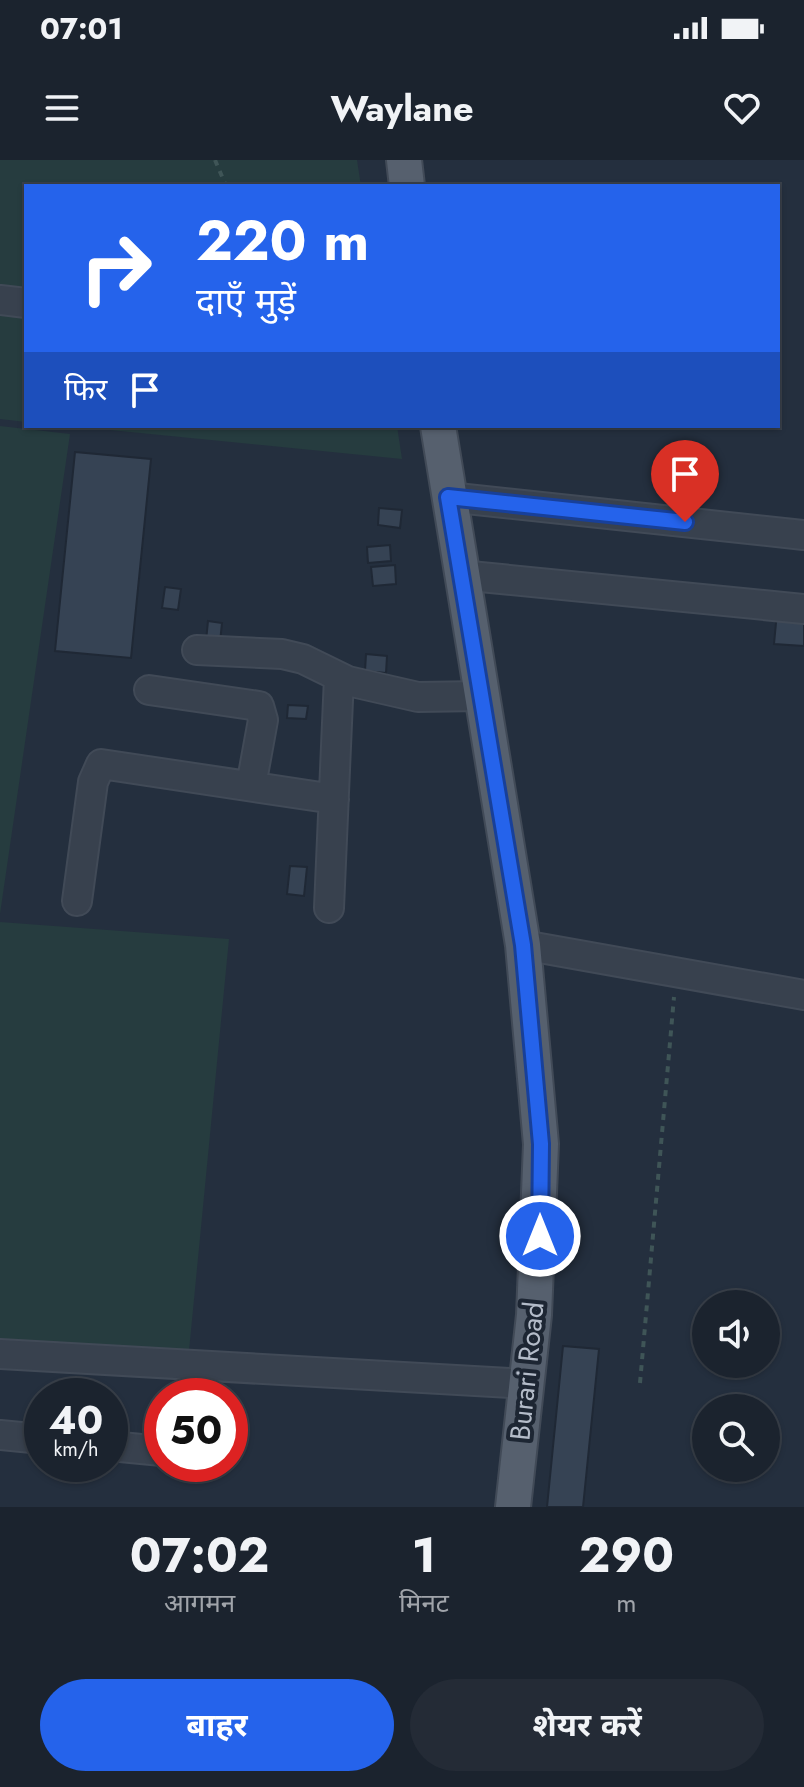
<!DOCTYPE html>
<html lang="hi">
<head>
<meta charset="utf-8">
<style>
	:root { --surface:#1b232e; --page:#242b36; --text:#f1f3f6; --muted:#a0a4aa; --line:#39404a; --accent:#2563eb }
	body { margin:0; font-family:Jost,"Noto Sans Devanagari",sans-serif; background:var(--page); color:var(--text); height:100vh; display:flex; flex-direction:column; font-size:30px; white-space:nowrap }
	* { box-sizing:border-box; margin:0 }
	p { font-size:26px; color:var(--muted) }
	.icon { flex:none; width:44px; height:44px; fill:none; stroke:currentColor; stroke-width:2; stroke-linecap:round; stroke-linejoin:round }
	.map { position:relative; height:1347px; overflow:hidden }
	.side { display:flex; flex-direction:column; background:var(--surface); flex:1 }
	.side>* { flex:none }
	.top-card { position:absolute; left:24px; top:24px; width:756px; height:244px; border-radius:0px; box-shadow:0 2px 6px #0004,0 0 0 2px var(--line); background:#2563eb; color:#fff; overflow:hidden }
	.tools { position:absolute; left:692px; top:1130px; display:grid; gap:16px }
	.tools a { display:grid; place-items:center; width:88px; height:88px; border-radius:50%; background:var(--surface); box-shadow:0 2px 6px #0004,0 0 0 2px var(--line); font-size:40px }
	.speed { position:absolute; left:24px; top:1218px; display:flex; gap:16px; font-size:40px; font-weight:700; text-align:center }
	.speed>* { display:grid; place-content:center; width:104px; height:104px; border-radius:50%; background:var(--surface); box-shadow:0 2px 6px #0004,0 0 0 2px var(--line); line-height:1 }
	.speed small { font-size:20px; font-weight:400 }
	.speed .limit { border:12px solid #d22; background:#fff; color:#111 }
	.pin { position:absolute; display:grid; place-items:center; width:68px; height:68px; color:#fff; margin:-82px -34px; border-radius:50% 50% 50% 0; rotate:-45deg; box-shadow:0 0 8px #0007 }
	.pin .icon { rotate:45deg }
	.me { position:absolute; width:88px; margin:-44px; rotate:0deg; stroke-linejoin:round; filter:drop-shadow(0 0 6px #0008) }
	.turn { display:flex; align-items:center; gap:28px; height:168px; padding:0 40px; font-size:36px }
	.turn .icon { width:104px; height:104px; stroke-width:2.5 }
	.turn b { display:block; font-size:56px; line-height:68px }
	.then { display:flex; align-items:center; height:76px; padding:0 40px; background:#0003; gap:16px; font-size:30px }
	.eta { display:flex; justify-content:space-evenly; align-items:center; height:136px; text-align:center }
	.eta b { font-size:48px; font-weight:700; line-height:56px }
	.cta { display:flex; gap:16px; margin-top:auto; padding:16px 40px }
	.cta a { flex:1; height:92px; border-radius:48px; background:var(--accent); color:#fff; font-size:32px; font-weight:700; line-height:92px; text-align:center }
	.cta a+a { background:var(--page); color:var(--text) }
	.status { display:flex; justify-content:space-between; align-items:center; height:56px; padding:0 40px; background:var(--surface); direction:ltr }
	.status svg { height:22px; fill:currentColor }
	header { display:flex; justify-content:space-between; align-items:center; height:104px; padding:0 40px; background:var(--surface); font-size:36px; font-weight:700 }
	.map>svg:first-child { display:block }
	.green { fill:#263c3f }
	.building { fill:#364354; stroke:#1f2835; stroke-width:2 }
	.lines { fill:none; stroke-linecap:round; stroke-linejoin:round }
	.minor-casing { stroke:#414a57; stroke-width:32 }
	.major-casing { stroke:#414a57; stroke-width:38 }
	.path { stroke:#3f5557; stroke-width:4; stroke-dasharray:6 6; stroke-linecap:butt }
	.minor { stroke:#38414e; stroke-width:28 }
	.major { stroke:#56606e; stroke-width:34 }
	.route-casing { stroke:#184099; stroke-width:20 }
	.route { stroke:#2563eb; stroke-width:14 }
	.labels { text-anchor:middle; dominant-baseline:central; stroke-width:8; stroke-linejoin:round; paint-order:stroke }
	.street-label { font-size:28px; fill:#b4bcc9; stroke:#1d2633 }
</style>
</head>
<body>
<div class="status"><b>07:01</b><svg viewBox="0 0 49 12"><path d="M0 12V9h3v3zM5 12V6h3v6zM10 12V3h3v9zM15 12V0h3v12zM26 1h20v11H26zM47 4h2v5h-2z"/></svg></div>
<header><svg class="icon" aria-label="menu" viewBox="0 0 24 24"><path d="M4 6h16M4 12h16M4 18h16"/></svg>Waylane<svg class="icon" aria-label="heart" viewBox="0 0 24 24"><path d="M12 20l-8-8c-3-5 5-10 8-4 3-6 11-1 8 4z"/></svg></header>
<div class="map">
<svg width="804" height="1347" viewBox="0 0 804 1347">
	<rect width="100%" height="100%" fill="#242f3e"/>
	<path class="green" d="M0,0H357L361,26H26V262L0,259Z
		M0,266L70,274L0,754Z
		M70,266H397L402,299Z
		M0,762L229,779L189,1191L0,1181Z"/>
	<path class="building" d="M75,292L151,299L131,498L55,491Z
		M379,348L402,350L400,368L378,365Z
		M390,385L391,401L368,403L367,387Z
		M395,405L396,424L373,426L371,407Z
		M165,427L181,429L178,450L162,448Z
		M777,452L804,455V486L774,484Z
		M208,461L222,463L220,482L206,481Z
		M366,494L387,496L386,513L365,511Z
		M288,545L308,546L306,559L287,558Z
		M290,706L307,707L304,736L287,734Z
		M563,1186L599,1189L583,1347H547Z"/>
	<g class="lines">
		<g class="minor-casing">
			<path id="minor" d="M0,140L26,143
				M448,337L804,375
				M460,415L804,449
				M197,490L282,494L303,499L348,521L418,537L481,536
				M149,530L259,546L263,560L251,626
				M77,741L93,622L101,604L334,639
				M329,748L339,517
				M523,785L804,835
				M0,1194L526,1224
				M0,1275L42,1279
				M110,1286L162,1291"/>
		</g>
		<g class="major-casing">
			<path id="major" d="M404,0L407,26
				M438,266L523,785L541,984L534,1155L513,1347"/>
		</g>
		<path class="path" d="M215,0L226,26
			M640,1223L674,837"/>
		<use href="#minor" class="minor"/>
		<use href="#major" class="major"/>
	</g>
	<g class="lines">
		<g class="route-casing">
			<path id="route" d="M540,1076L541,984L523,785L448,337L685,362"/>
		</g>
		<use href="#route" class="route"/>
	</g>
	<g class="labels">
		<g class="street-label">
			<text transform="translate(527 1211) rotate(-84)">Burari Road</text>
		</g>
	</g>
</svg>
<div class="tools">
<a><svg class="icon" aria-label="sound" viewBox="0 0 24 24"><path d="M4 9h4l5-4v14l-5-4H4zM17 9q2 3 0 6"/></svg></a>
<a><svg class="icon" aria-label="search" viewBox="0 0 24 24"><circle cx="10" cy="10" r="6"/><path d="M15 15l6 6"/></svg></a>
</div>
<div class="speed"><div>40<small>km/h</small></div><div class="limit">50</div></div>
<div class="pin" style="left:685px;top:362px;background:#d93025"><svg class="icon" aria-label="arrive" viewBox="0 0 24 24"><path d="M6 21V4h12l-3 4 3 4H6"/></svg></div>
<svg class="me" style="left:540px;top:1076px" viewBox="-20 -20 40 40"><circle r="17" fill="#2563eb" stroke="#fff" stroke-width="3"/><path d="M0-11L8 9 0 5-8 9z" fill="#fff"/></svg>
<div class="top-card">
<div class="turn"><svg class="icon" aria-label="right" viewBox="0 0 24 24"><path d="M7 20v-9h11M14 6l5 5-5 5"/></svg><div><b>220 m</b>दाएँ मुड़ें</div></div>
<div class="then">फिर<svg class="icon" aria-label="arrive" viewBox="0 0 24 24"><path d="M6 21V4h12l-3 4 3 4H6"/></svg></div>
</div>
</div>
<section class="side">
<div class="eta">
<div><b>07:02</b><p>आगमन</p></div>
<div><b>1</b><p>मिनट</p></div>
<div><b>290</b><p>m</p></div>
</div>
<div class="cta"><a>बाहर</a><a>शेयर करें</a></div>
</section>
</body>
</html>
